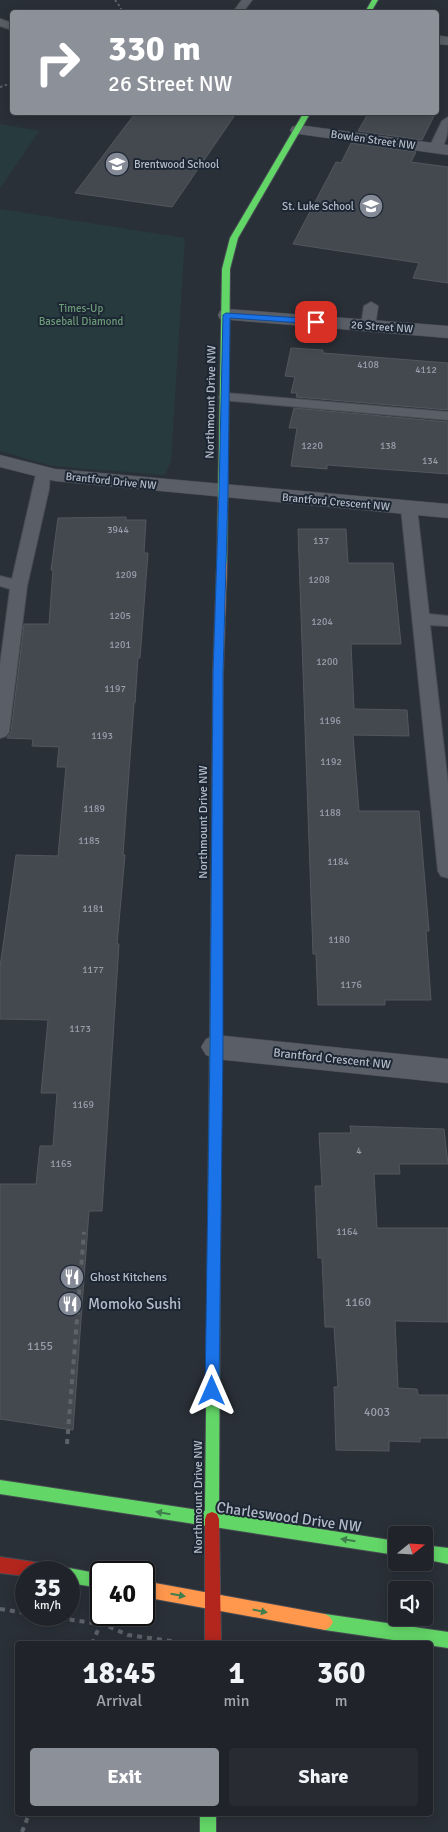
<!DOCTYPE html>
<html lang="en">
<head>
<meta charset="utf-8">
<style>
	:root { --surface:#20242a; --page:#282c32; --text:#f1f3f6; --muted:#a2a4a8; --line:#3d4147; --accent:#8c9099 }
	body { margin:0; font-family:Signika,sans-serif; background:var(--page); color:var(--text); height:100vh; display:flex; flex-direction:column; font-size:19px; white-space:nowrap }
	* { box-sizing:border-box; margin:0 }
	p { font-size:16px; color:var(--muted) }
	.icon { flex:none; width:28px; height:28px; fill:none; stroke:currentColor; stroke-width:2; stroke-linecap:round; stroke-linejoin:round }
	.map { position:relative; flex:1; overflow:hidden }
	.drawer { position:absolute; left:15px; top:1641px; width:418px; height:175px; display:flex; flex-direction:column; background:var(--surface); border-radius:5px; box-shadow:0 2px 12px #0003,0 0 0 1px var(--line) }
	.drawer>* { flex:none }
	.banner { position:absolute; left:10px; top:10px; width:429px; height:105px; border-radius:5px; box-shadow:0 2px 12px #0003,0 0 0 1px var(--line); background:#8c9099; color:#fff; overflow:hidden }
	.needle { width:32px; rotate:72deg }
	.buttons { position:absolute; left:388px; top:1526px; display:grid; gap:10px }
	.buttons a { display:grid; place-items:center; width:45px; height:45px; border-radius:5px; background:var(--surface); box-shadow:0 2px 12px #0003,0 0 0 1px var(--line); font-size:25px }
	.speed { position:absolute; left:15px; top:1561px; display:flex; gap:10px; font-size:25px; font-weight:700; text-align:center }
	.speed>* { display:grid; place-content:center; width:65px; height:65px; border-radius:50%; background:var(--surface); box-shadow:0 2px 12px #0003,0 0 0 1px var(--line); line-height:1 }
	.speed small { font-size:12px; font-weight:400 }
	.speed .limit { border:2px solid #111; border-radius:8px; background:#fff; color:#111 }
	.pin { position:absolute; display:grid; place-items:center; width:42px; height:42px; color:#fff; margin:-21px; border-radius:10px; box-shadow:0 2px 8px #0006 }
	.me { position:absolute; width:55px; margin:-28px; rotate:0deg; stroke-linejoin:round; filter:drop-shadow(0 0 4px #0008) }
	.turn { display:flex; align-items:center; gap:18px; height:105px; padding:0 15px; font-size:22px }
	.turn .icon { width:65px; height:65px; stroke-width:2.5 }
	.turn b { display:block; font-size:35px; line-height:42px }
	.eta { display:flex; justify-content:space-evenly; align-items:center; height:85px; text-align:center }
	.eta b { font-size:30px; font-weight:700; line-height:35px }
	.button { display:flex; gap:10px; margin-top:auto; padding:10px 15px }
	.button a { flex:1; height:58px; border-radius:5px; background:var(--accent); color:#fff; font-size:20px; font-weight:700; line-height:58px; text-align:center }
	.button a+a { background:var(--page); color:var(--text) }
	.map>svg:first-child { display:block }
	.green { fill:#273a3e }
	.building { fill:#444950; stroke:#52575f }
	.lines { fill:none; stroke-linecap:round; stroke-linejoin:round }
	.lane-casing { stroke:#484c53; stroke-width:2 }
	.street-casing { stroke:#484c53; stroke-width:1 }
	.fast-casing { stroke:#484c53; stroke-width:2 }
	.slow-casing { stroke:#484c53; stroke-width:2 }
	.jam-casing { stroke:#484c53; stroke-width:2 }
	.path-far1 { stroke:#5d636a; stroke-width:2; stroke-dasharray:2.5 2.5; stroke-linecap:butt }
	.path { stroke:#5d636a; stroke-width:4; stroke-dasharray:5 5; stroke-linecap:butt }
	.lane { fill:#5a5e66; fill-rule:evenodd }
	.street { fill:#5a5e66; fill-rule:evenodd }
	.fast { fill:#63d668; fill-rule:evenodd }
	.slow { fill:#ff974d; fill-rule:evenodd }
	.jam { fill:#b3261e; fill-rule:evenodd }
	.oneway { fill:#407e4e }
	.route { fill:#1a73e8; stroke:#114b97 }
	.labels { text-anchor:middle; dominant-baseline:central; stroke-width:4; stroke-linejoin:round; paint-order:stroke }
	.number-label { font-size:10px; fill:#989fab }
	.far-street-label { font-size:11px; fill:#b4bcc9; stroke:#1d2633 }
	.far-poi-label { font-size:11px; fill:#b4bcc9; stroke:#1d2633; text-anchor:start }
	.far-park-label { font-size:11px; fill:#6b9a76; stroke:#1d2633 }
	.street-label { font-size:12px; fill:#b4bcc9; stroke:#1d2633 }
	.poi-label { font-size:12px; fill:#b4bcc9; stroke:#1d2633; text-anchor:start }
	.near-number-label { font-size:12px; fill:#989fab }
	.near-poi-label { font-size:15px; fill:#b4bcc9; stroke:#1d2633; text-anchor:start }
	.near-street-label { font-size:15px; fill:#b4bcc9; stroke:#1d2633 }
</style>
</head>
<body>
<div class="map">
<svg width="448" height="1832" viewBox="0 0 448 1832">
	<rect width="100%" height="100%" fill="#2a3038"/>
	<path class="green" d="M0,124L39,131L1,187H0Z
		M0,209L185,238L171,461L165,475L52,466L0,451Z"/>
	<path class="building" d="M136,112H237L172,207L75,193Z
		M369,112H436L422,140L358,131Z
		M351,143L416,152L411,162L448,167V283L413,278L419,263L293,244L336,162L341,163Z
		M291,348L323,350V353L448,363V410L296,397L297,393H291L295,377L285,376Z
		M294,408L448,422V474L327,465V469L291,466L297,428H289Z
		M126,517V520H146L144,553H148L140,658H138L135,703H134L123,855H125L117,944H119L102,1211H89L73,1430L0,1419V1184H36L40,1146H53L57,1093H41L48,1020L0,1019V967L16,855L58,856L66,767H57L59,747L32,746L33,739L7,738L11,732L24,624H49L53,570H51L58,518Z
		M298,529H346L348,563H393L401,644H351L354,709L407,710L409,736L353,735L359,811H419L429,931H426L431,1000H385V1005H318L316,954H313Z
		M350,1126L444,1129L448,1164H399L400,1174H374L377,1228H448V1322L395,1321L398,1388L417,1389L418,1395H448V1438H420V1442L389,1441V1451L336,1450L334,1387H338L334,1327H325L322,1258H318L315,1186H322L319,1133H351Z"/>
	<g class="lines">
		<g class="lane-casing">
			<path id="lane" d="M242,0H252L243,12H233Z
				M0,19L12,23V30L0,26Z
				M448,117C448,128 448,148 435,152L431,151L429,148L442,121Z
				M371,302L378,306L375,326L368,330L361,326L364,306Z
				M226,393L448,412V420L221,400L219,397L221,394Z
				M42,468L47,470L50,473L49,489L27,586L9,732L6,736L0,738V665L10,589L0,586V576L12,579L37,470Z
				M409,503L415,505L417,508L429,614L448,616V626L430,625L448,784V878L441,876L438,871L401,508L403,505Z"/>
		</g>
		<g class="street-casing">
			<path id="street" d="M436,35L448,37V45L436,44Z
				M298,125L448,145V155L292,133L290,130L292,127Z
				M227,309L448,326V338L220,319L218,315L220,311Z
				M0,455L55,469L448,504V518L55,481L0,467Z
				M216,1035L448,1059V1083L216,1059L206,1055L201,1047L206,1039Z"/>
		</g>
		<g class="fast-casing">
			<path id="fast" d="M372,0H378L371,12H365Z
				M304,112H311L238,238L230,269L227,563L222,566L217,563L222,269L230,238Z
				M217,830L222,834L219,1513L396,1541V1555L0,1494V1480L205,1511L212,834Z
				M424,1545L448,1548V1564L424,1559Z
				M69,1568L101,1574V1588L69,1583V1572H63Z
				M325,1614L448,1632V1648L325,1630L320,1627L317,1622L320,1617Z
				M200,1814H216V1832H200Z"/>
		</g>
		<g class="slow-casing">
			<path id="slow" d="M222,560L227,563L223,674L222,834L217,838L212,834L213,674L217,563Z
				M144,1581L325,1614L330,1617L333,1622L330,1627L325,1630L144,1597Z"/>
		</g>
		<g class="jam-casing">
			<path id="jam" d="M212,1512L217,1514L219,1519L221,1644H205V1519L207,1514Z
				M0,1557L47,1564L52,1567L55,1572H26V1576L0,1573Z"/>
		</g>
		<path class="path-far1" d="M115,0L121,8V12
			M0,87L12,83"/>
		<path class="path" d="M67,1444L84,1232
			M0,1609L26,1613
			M40,1615L105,1625L128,1635L178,1642
			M92,1644L100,1625
			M22,1832L29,1814"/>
		<use href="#lane" class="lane"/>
		<use href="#street" class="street"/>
		<use href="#fast" class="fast"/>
		<use href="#slow" class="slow"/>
		<use href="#jam" class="jam"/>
	</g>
	<defs><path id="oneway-solid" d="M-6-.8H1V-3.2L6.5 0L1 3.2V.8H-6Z" transform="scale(1.25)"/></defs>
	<g class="oneway">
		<use href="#oneway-solid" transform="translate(163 1513) rotate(-170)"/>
		<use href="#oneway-solid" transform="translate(348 1540) rotate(-171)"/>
		<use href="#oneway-solid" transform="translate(178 1595) rotate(10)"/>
		<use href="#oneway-solid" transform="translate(260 1611) rotate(12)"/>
	</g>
	<path class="route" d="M226,313L316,319L320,322L316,324L230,318L228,492L223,674V1047L219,1391L217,1396L212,1398L207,1396L205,1391L210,1047L213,674L219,492L223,315Z"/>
	<defs>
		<g id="school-disc" transform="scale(1.25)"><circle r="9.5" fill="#848b96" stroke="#1d2633"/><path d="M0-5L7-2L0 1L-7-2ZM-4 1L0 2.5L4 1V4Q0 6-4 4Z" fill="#fff"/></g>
		<g id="restaurant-disc" transform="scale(1.25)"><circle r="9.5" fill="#848b96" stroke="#1d2633"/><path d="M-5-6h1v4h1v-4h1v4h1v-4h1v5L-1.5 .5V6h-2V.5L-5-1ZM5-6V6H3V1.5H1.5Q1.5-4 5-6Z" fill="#fff"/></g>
	</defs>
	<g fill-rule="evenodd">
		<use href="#school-disc" x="117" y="164"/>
		<use href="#school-disc" x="371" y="206"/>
		<use href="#restaurant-disc" x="72" y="1277"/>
		<use href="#restaurant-disc" x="70" y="1304"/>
	</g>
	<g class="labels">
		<g class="number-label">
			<text x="368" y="365">4108</text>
			<text x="426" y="370">4112</text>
			<text x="312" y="446">1220</text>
			<text x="388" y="446">138</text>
			<text x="430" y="461">134</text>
			<text x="118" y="530">3944</text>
			<text x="321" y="541">137</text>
			<text x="126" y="575">1209</text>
			<text x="319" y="580">1208</text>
			<text x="120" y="616">1205</text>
			<text x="322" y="622">1204</text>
			<text x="120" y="645">1201</text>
			<text x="327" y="662">1200</text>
			<text x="115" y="689">1197</text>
			<text x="330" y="721">1196</text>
			<text x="102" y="736">1193</text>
			<text x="331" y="762">1192</text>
			<text x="94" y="809">1189</text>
			<text x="330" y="813">1188</text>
			<text x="89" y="841">1185</text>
			<text x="338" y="862">1184</text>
			<text x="93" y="909">1181</text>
			<text x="339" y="940">1180</text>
			<text x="93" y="970">1177</text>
			<text x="351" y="985">1176</text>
			<text x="80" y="1029">1173</text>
			<text x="83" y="1105">1169</text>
			<text x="359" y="1151">4</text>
			<text x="61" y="1164">1165</text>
			<text x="347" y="1232">1164</text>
		</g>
		<g class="far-street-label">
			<text transform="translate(373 140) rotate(8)">Bowlen Street NW</text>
			<text transform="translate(382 327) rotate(4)">26 Street NW</text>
			<text transform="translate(111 481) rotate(6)">Brantford Drive NW</text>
			<text transform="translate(336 502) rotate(5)">Brantford Crescent NW</text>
		</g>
		<g class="far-poi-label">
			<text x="134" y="164">Brentwood School</text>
			<text x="354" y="206" text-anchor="end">St. Luke School</text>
		</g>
		<g class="far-park-label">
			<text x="81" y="308">Times-Up<tspan x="81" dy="13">Baseball Diamond</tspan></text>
		</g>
		<g class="street-label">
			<text transform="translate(211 402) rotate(-89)">Northmount Drive NW</text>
			<text transform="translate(203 822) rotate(-90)">Northmount Drive NW</text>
			<text transform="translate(332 1059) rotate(6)">Brantford Crescent NW</text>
			<text transform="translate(198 1497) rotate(-90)">Northmount Drive NW</text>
		</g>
		<g class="poi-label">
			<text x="90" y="1277">Ghost Kitchens</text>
		</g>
		<g class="near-number-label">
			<text x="358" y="1302">1160</text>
			<text x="40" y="1346">1155</text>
			<text x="377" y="1412">4003</text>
		</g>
		<g class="near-poi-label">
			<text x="88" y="1304">Momoko Sushi</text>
		</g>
		<g class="near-street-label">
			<text transform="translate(289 1517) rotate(8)">Charleswood Drive NW</text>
		</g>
	</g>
</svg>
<div class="buttons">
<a><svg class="needle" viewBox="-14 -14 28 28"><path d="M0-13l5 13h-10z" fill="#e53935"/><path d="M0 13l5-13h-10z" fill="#a2a4a8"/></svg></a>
<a><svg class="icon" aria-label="sound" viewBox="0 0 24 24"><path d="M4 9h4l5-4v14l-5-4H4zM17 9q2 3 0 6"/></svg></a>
</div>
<div class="speed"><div>35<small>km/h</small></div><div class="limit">40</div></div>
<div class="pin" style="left:316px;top:322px;background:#d93025"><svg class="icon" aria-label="arrive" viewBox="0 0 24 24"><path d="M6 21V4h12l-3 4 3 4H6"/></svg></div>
<svg class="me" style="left:212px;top:1391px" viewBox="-20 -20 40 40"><path d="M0-17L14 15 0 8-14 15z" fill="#1a73e8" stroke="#fff" stroke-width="4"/></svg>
<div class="banner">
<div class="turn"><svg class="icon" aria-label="right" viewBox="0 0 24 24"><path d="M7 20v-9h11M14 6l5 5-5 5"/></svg><div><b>330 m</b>26 Street NW</div></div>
</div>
<section class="drawer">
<div class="eta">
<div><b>18:45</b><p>Arrival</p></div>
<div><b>1</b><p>min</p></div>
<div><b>360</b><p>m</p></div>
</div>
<div class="button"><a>Exit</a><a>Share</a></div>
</section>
</div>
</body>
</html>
